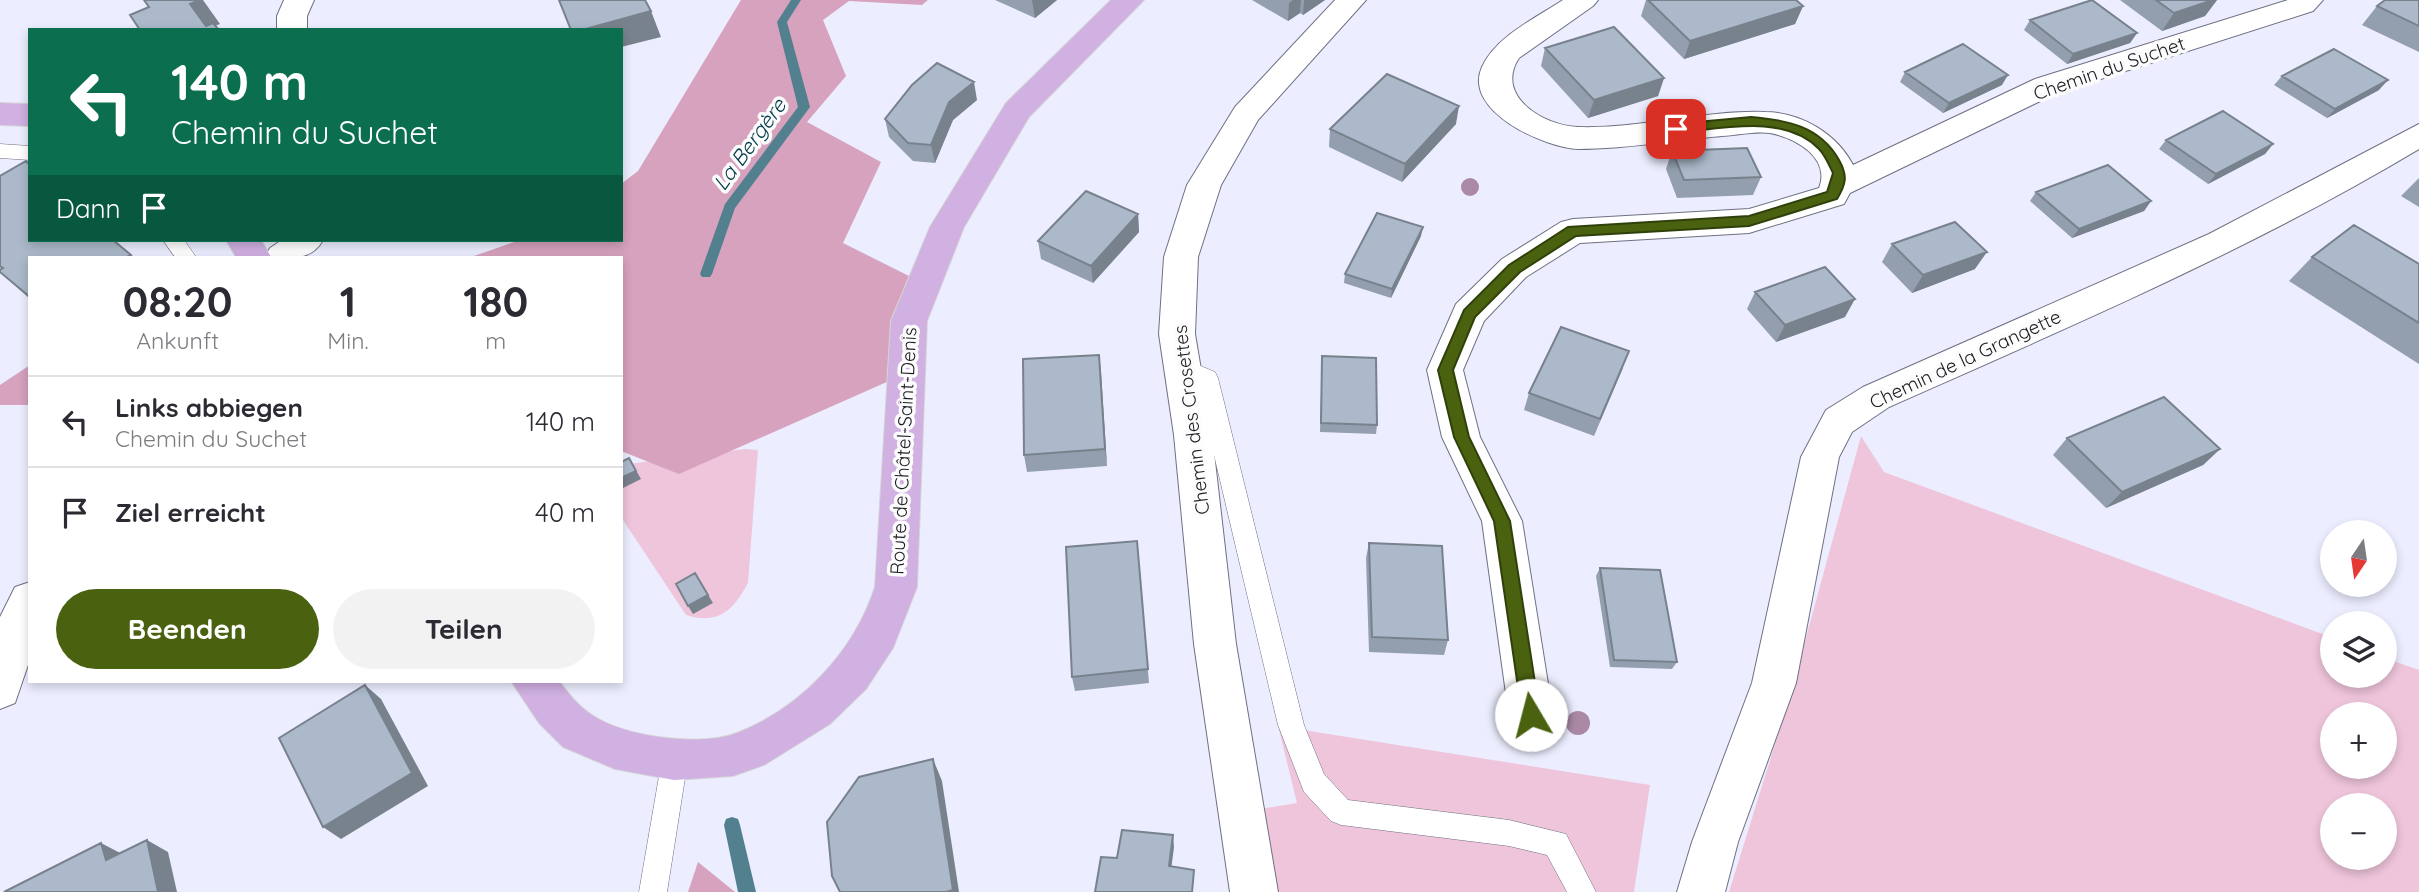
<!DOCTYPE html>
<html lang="de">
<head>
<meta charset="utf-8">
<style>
	:root { --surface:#fff; --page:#f2f2f3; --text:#2b2b33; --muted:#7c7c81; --line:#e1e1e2; --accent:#4a6210 }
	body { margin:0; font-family:Quicksand,sans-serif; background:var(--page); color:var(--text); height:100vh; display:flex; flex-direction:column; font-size:26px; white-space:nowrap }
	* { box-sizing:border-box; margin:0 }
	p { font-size:23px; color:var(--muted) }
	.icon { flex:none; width:38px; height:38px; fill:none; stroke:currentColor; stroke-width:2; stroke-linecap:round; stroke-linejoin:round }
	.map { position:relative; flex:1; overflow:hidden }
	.side { position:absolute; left:28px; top:256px; width:595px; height:427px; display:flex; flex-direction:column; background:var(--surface); border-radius:0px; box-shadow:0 4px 10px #0003 }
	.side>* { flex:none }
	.guide { position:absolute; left:28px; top:28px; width:595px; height:214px; border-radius:0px; box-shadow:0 4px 10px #0003; background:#0b6e4f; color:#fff; overflow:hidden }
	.needle { width:46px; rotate:193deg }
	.fabs { position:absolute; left:2320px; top:520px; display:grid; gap:14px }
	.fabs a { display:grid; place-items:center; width:77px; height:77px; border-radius:50%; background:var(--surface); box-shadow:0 4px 10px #0003; font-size:35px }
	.pin { position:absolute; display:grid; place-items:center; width:60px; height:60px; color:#fff; margin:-30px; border-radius:14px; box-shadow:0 4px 10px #0006 }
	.me { position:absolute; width:77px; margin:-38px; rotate:352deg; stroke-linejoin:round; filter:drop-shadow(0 0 5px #0008) }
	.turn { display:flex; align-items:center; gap:24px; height:147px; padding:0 28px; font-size:32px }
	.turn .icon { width:91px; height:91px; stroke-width:2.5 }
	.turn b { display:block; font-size:49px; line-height:60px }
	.then { display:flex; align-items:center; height:66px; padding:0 28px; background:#0003; gap:14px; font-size:26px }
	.eta { display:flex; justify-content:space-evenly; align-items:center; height:119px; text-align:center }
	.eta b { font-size:42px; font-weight:800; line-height:49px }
	.action { display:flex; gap:14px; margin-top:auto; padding:14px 28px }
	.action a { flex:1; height:80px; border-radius:42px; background:var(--accent); color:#fff; font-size:28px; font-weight:800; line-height:80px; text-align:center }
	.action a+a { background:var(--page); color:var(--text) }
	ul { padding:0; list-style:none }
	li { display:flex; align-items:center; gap:21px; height:91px; padding:0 28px; border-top:2px solid var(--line) }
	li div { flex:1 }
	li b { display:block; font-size:26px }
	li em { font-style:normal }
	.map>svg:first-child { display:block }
	.green { fill:#efc5db; fill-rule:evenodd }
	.forest { fill:#d6a2be }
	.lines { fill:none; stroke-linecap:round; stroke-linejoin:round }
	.stream { fill:#53808f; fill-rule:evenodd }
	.lane-casing { stroke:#6f7083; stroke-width:1 }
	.street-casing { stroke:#6f7083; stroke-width:2 }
	.primary-casing { stroke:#d6d6d7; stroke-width:2 }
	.lane { fill:#fff; fill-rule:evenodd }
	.street { fill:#fff; fill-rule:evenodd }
	.primary { fill:#d1b0e2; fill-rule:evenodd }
	.tree { fill:#ab89a5 }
	.wall { fill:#939fae }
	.shaded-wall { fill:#78828d }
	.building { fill:#abb9ca; stroke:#78828d; stroke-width:2 }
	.route { fill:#4a6210; stroke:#30400a; stroke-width:2 }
	.labels { text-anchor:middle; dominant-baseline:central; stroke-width:7; stroke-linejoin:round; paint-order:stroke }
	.street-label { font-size:19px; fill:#1a1a21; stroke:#fcfcfc }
	.water-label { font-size:21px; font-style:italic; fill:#003b49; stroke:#fcfcfc }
</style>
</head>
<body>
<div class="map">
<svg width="2419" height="892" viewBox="0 0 2419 892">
	<rect width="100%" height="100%" fill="#eceeff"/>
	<path class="green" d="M1861,436L1884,472L2333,638V676H2385V658L2419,670V892H1729L1790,696ZM2333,714H2385V766H2333ZM2333,805H2385V858H2333Z
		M745,449L758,450L748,583C733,611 718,625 686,615L621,517V465Z
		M1278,726L1650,785L1634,892H1273L1260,809L1297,803Z"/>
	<path class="forest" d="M741,0H928L922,5L849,1L823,20L846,76L807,122L881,162L843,243L915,279L889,381L679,474L621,451V257H471L520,240H621V184L638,171Z
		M30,365V405H0V385Z
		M698,862L735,892H688Z"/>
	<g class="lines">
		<path class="stream" d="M791,0H801L787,22L810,107L735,208L712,274L710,277H702L700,274L725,204L798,107L777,22Z
			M732,817L738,819L740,825L756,892H738L724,825L726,819Z"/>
		<g class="lane-casing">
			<path id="lane" d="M0,144L30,146V160L0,158Z
				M163,240H184L196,257H175Z
				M1182,358L1215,372L1218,378L1304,725L1324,774L1348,800L1509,820L1566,834L1596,892H1567L1547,855L1509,846L1341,825L1331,821L1304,792L1278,725L1197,383L1174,372L1171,366L1174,360Z
				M675,746L684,750L688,759L667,892H639L662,759L666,750Z"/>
		</g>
		<g class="street-casing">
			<path id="street" d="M284,0H314L307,16V30H277V16Z
				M1335,0H1366L1258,120L1221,185L1198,257L1195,334L1212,435L1236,644L1278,892H1230L1194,644L1174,435L1159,334L1164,257L1187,185L1235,107Z
				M1563,0H1598L1593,6L1519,58C1494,96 1544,126 1578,127C1640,129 1703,110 1765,112C1801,112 1837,134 1853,165L2035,79L2288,0H2323L2313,11L2057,93L1850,193L1844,204L1749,233L1580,243L1526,277L1484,321L1463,370L1480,437L1522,521L1553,715L1547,729L1531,735L1515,729L1509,715L1482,521L1442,437L1427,370L1456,304L1502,259L1561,222L1573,219L1749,209L1819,188C1831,158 1796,138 1770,133C1756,131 1737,135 1722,136C1675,140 1626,149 1579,149C1545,148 1462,111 1482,67C1496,36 1536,18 1563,0Z
				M2419,124V149C2250,250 2069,327 1889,407L1852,432L1839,457L1796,683L1738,842L1725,892H1677L1692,842L1752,683L1801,457L1826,410L1863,387L2209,234Z
				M282,240H323C310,263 288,257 265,257L270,248Z
				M30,582V659L15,703L0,709V617L15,587Z"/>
		</g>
		<g class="primary-casing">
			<path id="primary" d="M1111,0H1144L1029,117L964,227L927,321L917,587L893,648L866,689L830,724L764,765L733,776L674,780L615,769L563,747L539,723L511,681H559C568,693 578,706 592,715C624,737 700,747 737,733C801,708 854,652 875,587L891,321L930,227L1006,103Z
				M0,103L30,104V126L0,125Z
				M226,240H261L271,257H236Z"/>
		</g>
		<use href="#lane" class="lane"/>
		<use href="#street" class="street"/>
		<use href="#primary" class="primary"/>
	</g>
	<g class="tree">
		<circle cx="1470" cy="187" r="9"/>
		<circle cx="1578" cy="723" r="12"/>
	</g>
	<path class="wall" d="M995,0H1057L1035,18Z
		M1252,0H1325L1303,15L1300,13L1288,21Z
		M1646,0H1796L1803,6L1795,24L1684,59L1641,16Z
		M2120,0H2217L2205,16L2162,31Z
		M2419,0V52L2362,25L2377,6Z
		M2030,20L2137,33L2130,43L2067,64L2024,30Z
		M1545,48L1664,78L1658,96L1588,118L1541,66Z
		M1905,72L2002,85L1943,113L1900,82Z
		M2282,76L2379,90L2327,118L2274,85Z
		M977,100L953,120L935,163L913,161L889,137L885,119Z
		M1456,124L1402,182L1329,147L1330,129Z
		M2166,140L2273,144L2265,154L2208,184L2159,149Z
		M1672,151L1761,177L1753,195L1677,198L1666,169Z
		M0,176L30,257V299L0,272L2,269L0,267Z
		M2419,178V207L2401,196Z
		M2036,192L2151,201L2144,211L2072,238L2030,201Z
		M1138,214L1139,232L1093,283L1041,259L1038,241Z
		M1421,236L1391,298L1344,283L1345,274Z
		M1892,244L1975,269L1912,293L1882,262Z
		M2312,257L2419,264V364L2289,281Z
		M1755,292L1845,317L1776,342L1747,309Z
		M1099,355L1107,466L1027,472L1024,455Z
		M1322,356L1377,425L1376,434L1320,432Z
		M1623,368L1594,436L1524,410L1529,393Z
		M2067,438L2220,449L2203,465L2106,508L2053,455Z
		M1137,541L1149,683L1075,691L1072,677Z
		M1369,543L1448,640L1444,655L1369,652L1366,558Z
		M1600,568L1677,662L1672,669L1610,667L1596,576Z"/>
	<path class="shaded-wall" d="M200,0H203L220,24L207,29L190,4Z
		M1032,0H1057L1035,18Z
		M1293,0H1301L1300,13L1288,21L1289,3Z
		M1304,0H1325L1303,15Z
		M2213,0H2217L2205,16L2162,31L2174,13Z
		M1803,6L1795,24L1684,59L1690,41Z
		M651,11L661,37L621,47V30H582Z
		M2137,33L2130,43L2067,64L2073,54Z
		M2008,75L2002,85L1943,113L1949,103Z
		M1664,78L1658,96L1588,118L1594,100Z
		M2388,80L2379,90L2327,118L2335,109Z
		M974,82L977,100L953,120L935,163L931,145L949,102Z
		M1459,106L1456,124L1402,182L1405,164Z
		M2273,144L2265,154L2208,184L2216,174Z
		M2151,201L2144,211L2072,238L2079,229Z
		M1138,214L1139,232L1093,283L1091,266Z
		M1423,227L1421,236L1391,298L1392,289Z
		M1987,252L1975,269L1912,293L1923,275Z
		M1855,299L1845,317L1776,342L1785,325Z
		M1099,355L1101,372L1107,466L1105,449Z
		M2220,449L2203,465L2106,508L2122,492Z
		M629,458L641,479L621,489V478Z
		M695,573L713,603L693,614L688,606Z
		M365,685L381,699L428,786L341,839L323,827Z
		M933,759L942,781L959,892H946Z
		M1173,835L1174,847L1170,878L1169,866Z
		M147,840L168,852L177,892H158Z
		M101,843L124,855L106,860Z"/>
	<path class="building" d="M144,0H200L190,4L206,26L213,23L219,30H140L130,15L149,7Z
		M559,0H645L651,11L582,30H571Z
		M1648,0H1796L1803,6L1690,41Z
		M2092,0L2137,33L2073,54L2030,20Z
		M2156,0H2213L2174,13Z
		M2385,0H2419V26L2377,6Z
		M1614,27L1664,78L1594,100L1545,48Z
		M1963,44L2008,75L1949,103L1905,72Z
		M2334,49L2388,80L2335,109L2282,76Z
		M937,63L974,82L949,102L931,145L908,143L885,119L912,85Z
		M1387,74L1459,106L1405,164L1330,129Z
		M2223,111L2273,144L2216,174L2166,140Z
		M1747,148L1761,177L1684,180L1672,151Z
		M26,161L30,165V240H113L131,255L127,257H30V297L0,272V270L3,268L0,266V176Z
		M2108,165L2151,201L2079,229L2036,192Z
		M1086,191L1138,214L1091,266L1038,241Z
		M1377,213L1423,227L1392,289L1345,274Z
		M1955,222L1987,252L1923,275L1892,244Z
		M2354,225L2419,264V323L2312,257Z
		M1825,267L1855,299L1785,325L1755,292Z
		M1561,327L1629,351L1600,419L1529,393Z
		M1099,355L1105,449L1024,455L1023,359Z
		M1322,356L1376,358L1377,425L1321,423Z
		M2164,397L2220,449L2122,492L2067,438Z
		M629,458L636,471L621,478V462Z
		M1137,541L1148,669L1072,677L1066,547Z
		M1369,543L1442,546L1448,640L1372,637Z
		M1600,568L1660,570L1677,662L1614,660Z
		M695,573L708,595L688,606L676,584Z
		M365,685L412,773L323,827L279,738Z
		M933,759L953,890L946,892H840L832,876L827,822L859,777Z
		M1122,830L1173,835L1169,866L1194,870L1192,892H1095L1101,857L1117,858Z
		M147,840L158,892H4L101,843L106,860Z"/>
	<path class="route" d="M1751,117C1787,120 1820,126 1839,160C1848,176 1846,184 1837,199L1749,226L1576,236L1520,272L1475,317L1453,370L1469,437L1510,521L1540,715L1537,721L1531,723L1524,721L1522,715L1494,521L1454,437L1438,370L1464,310L1509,265L1568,227L1749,216L1827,192L1833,173C1829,165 1825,155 1819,149C1784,113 1721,129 1676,133L1670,129L1676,124Z"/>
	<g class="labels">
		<g class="street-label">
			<text transform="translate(2109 68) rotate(-19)">Chemin du Suchet</text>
			<text transform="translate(1965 359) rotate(-25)">Chemin de la Grangette</text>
			<text transform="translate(1191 420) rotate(-97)">Chemin des Crosettes</text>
			<text transform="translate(903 451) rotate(-87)">Route de Châtel-Saint-Denis</text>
		</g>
		<g class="water-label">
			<text transform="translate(749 144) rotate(-54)">La Bergère</text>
		</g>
	</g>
</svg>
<div class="fabs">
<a><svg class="needle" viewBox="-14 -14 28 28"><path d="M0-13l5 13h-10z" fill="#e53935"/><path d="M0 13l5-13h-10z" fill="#7c7c81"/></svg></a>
<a><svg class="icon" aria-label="layers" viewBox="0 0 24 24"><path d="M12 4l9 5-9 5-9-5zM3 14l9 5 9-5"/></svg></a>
<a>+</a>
<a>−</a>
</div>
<div class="pin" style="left:1676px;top:129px;background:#d93025"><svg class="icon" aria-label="arrive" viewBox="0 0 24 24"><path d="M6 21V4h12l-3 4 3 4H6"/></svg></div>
<svg class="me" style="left:1531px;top:715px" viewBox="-20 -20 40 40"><circle r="19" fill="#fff"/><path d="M0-13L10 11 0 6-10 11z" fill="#4a6210"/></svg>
<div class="guide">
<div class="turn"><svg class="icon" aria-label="left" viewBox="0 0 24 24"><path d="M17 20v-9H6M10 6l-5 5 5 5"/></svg><div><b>140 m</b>Chemin du Suchet</div></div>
<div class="then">Dann<svg class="icon" aria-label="arrive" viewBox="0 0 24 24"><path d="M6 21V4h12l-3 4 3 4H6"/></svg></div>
</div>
<section class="side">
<div class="eta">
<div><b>08:20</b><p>Ankunft</p></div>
<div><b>1</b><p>Min.</p></div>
<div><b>180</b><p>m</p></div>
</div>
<ul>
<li><svg class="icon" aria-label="left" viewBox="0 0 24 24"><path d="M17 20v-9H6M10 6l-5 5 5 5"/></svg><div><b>Links abbiegen</b><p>Chemin du Suchet</p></div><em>140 m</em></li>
<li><svg class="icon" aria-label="arrive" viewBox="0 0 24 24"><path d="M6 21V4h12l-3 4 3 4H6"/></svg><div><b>Ziel erreicht</b></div><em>40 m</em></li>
</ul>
<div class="action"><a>Beenden</a><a>Teilen</a></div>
</section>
</div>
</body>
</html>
